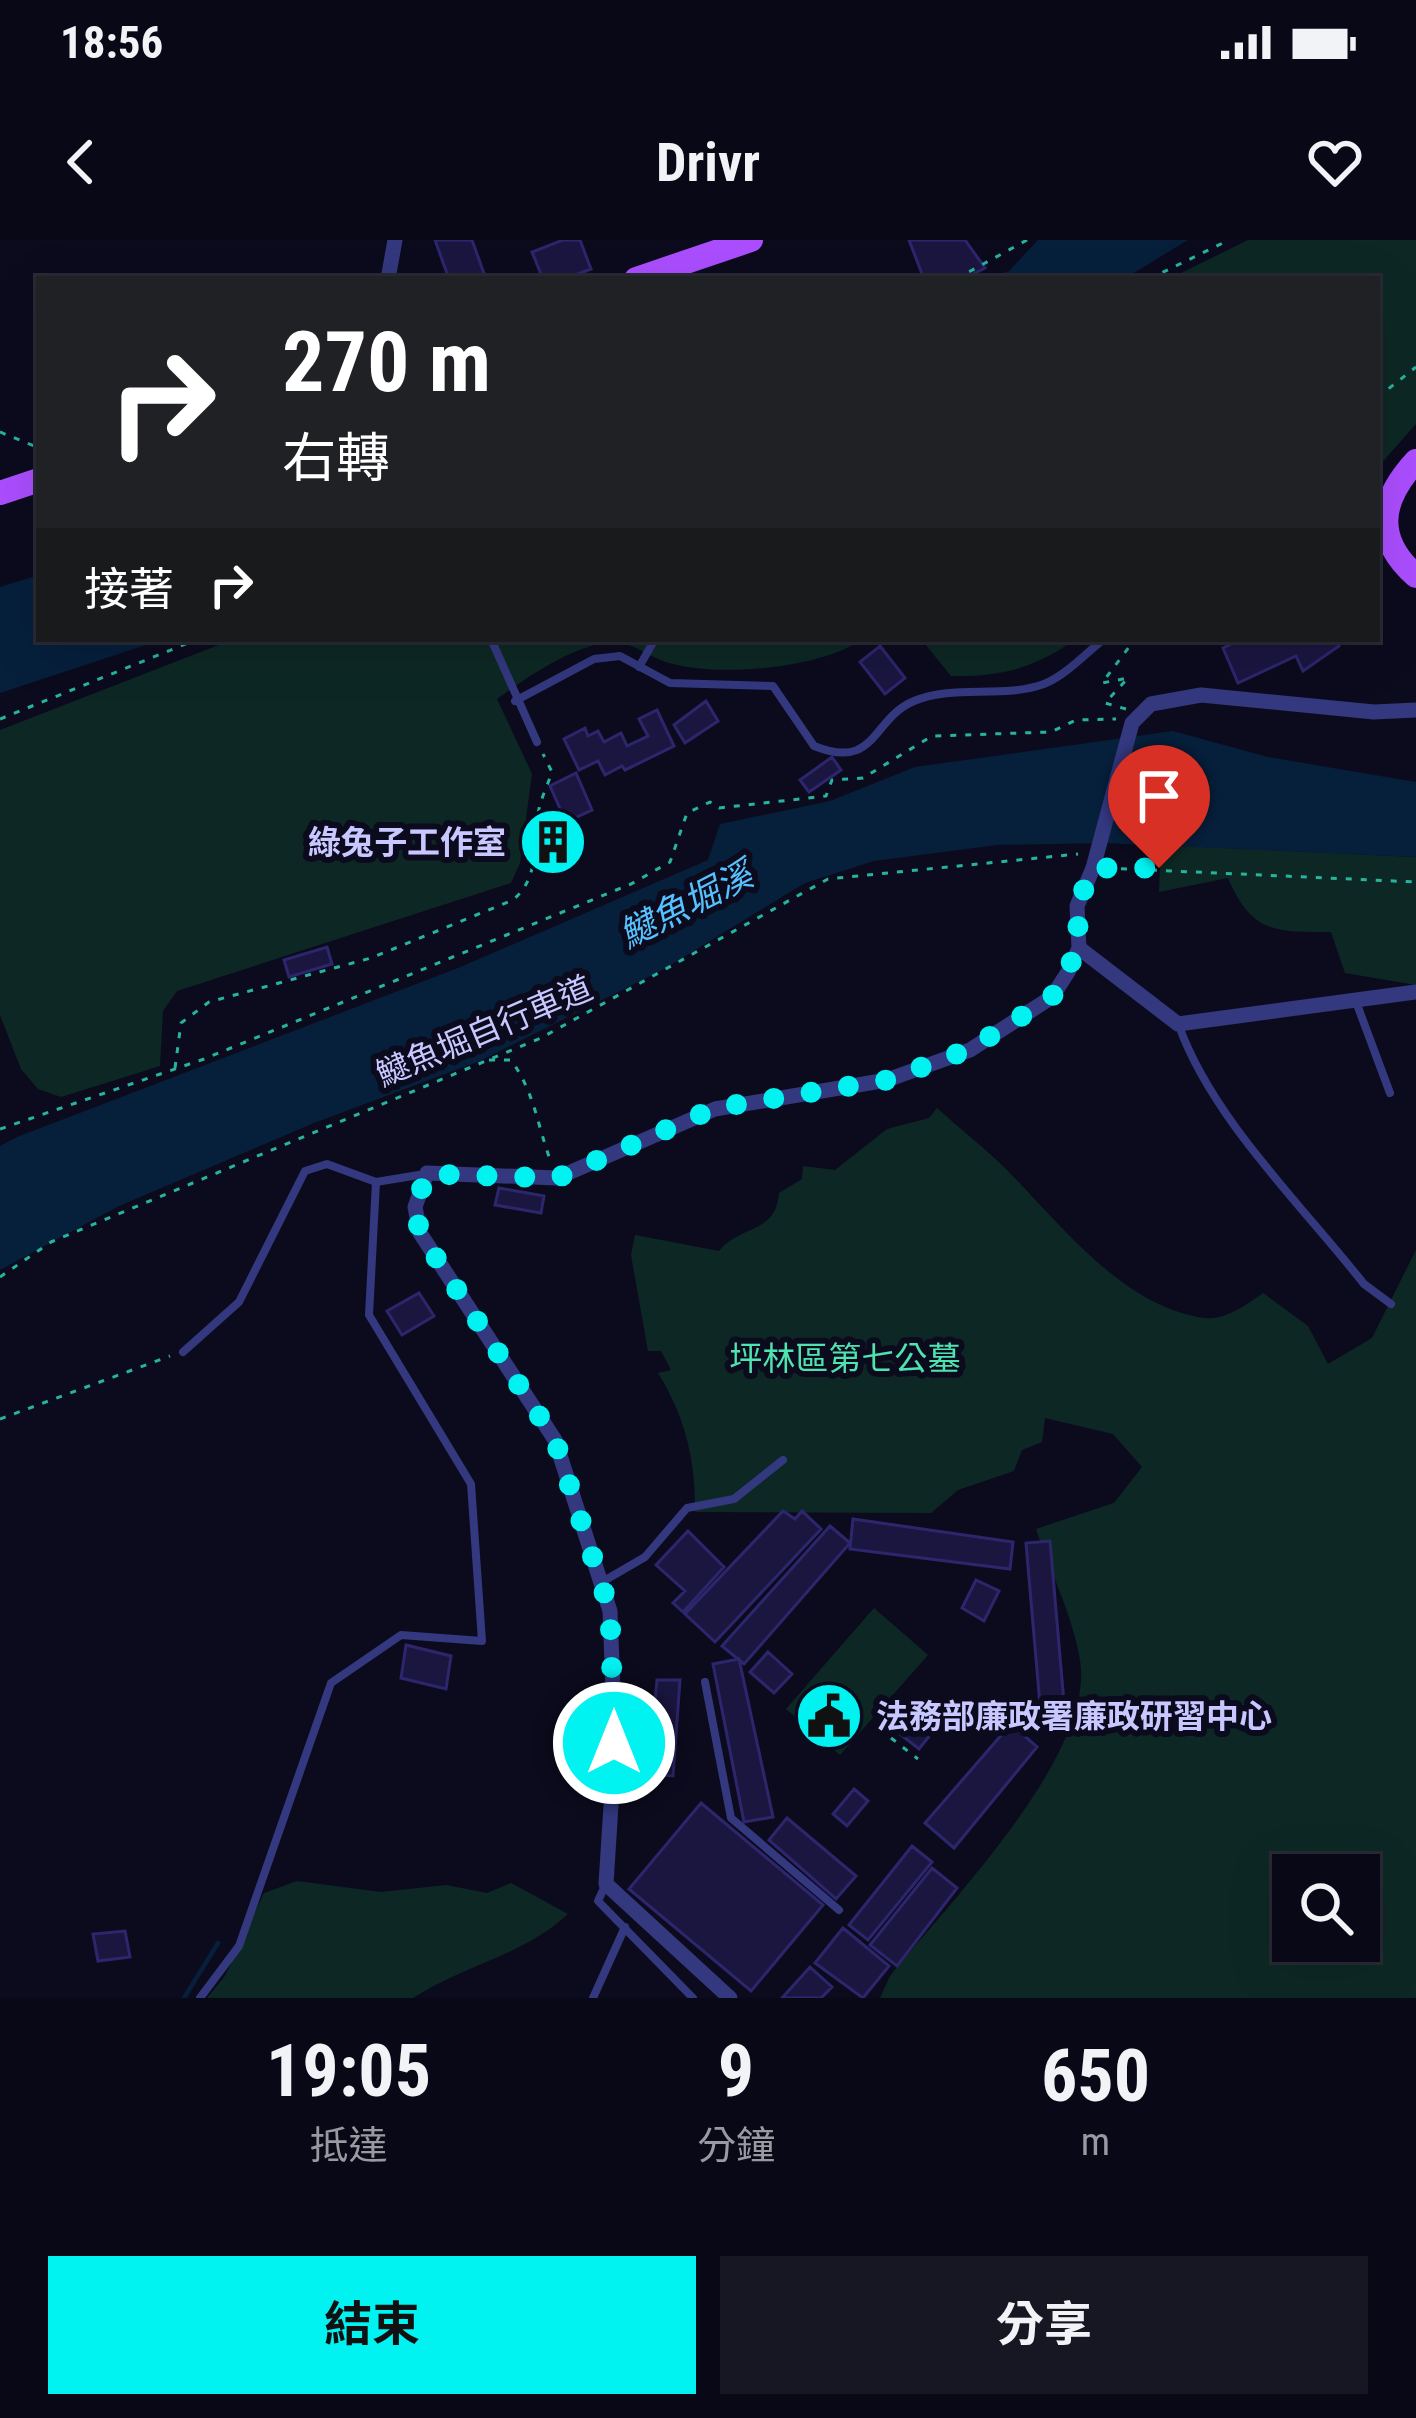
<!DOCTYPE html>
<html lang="zh-TW">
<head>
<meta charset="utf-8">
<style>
	:root { --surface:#090816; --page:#171623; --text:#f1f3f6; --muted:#999aa1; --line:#292935; --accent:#00f2f1 }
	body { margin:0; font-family:"Roboto Condensed","Noto Sans TC",sans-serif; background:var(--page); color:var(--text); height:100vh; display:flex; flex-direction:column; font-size:45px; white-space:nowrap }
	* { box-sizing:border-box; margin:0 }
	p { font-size:39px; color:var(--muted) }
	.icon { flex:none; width:66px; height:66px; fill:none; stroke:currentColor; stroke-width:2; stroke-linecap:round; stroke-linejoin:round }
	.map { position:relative; height:1758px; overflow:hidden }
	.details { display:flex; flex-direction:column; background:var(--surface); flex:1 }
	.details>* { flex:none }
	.hud { position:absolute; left:36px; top:36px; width:1344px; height:366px; border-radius:0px; box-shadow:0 12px 48px #0002,0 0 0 3px var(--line); background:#202124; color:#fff; overflow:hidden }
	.tools { position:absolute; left:1272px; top:1614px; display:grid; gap:24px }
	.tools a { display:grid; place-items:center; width:108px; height:108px; border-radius:0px; background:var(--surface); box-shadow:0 12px 48px #0002,0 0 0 3px var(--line); font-size:60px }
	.pin { position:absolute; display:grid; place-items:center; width:102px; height:102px; color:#fff; margin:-123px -51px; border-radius:50% 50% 50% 0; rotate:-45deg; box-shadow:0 0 12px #0007 }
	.pin .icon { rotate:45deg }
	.me { position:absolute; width:132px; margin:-66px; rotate:0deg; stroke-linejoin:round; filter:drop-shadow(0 0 9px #0008) }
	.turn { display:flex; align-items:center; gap:42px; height:252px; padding:0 48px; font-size:54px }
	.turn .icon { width:156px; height:156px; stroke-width:2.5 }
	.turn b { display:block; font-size:84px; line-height:102px }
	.then { display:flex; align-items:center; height:114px; padding:0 48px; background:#0003; gap:24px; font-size:45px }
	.eta { display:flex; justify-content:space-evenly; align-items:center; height:204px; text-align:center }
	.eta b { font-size:72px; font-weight:700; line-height:84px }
	.button { display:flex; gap:24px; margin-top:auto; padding:24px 48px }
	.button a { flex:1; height:138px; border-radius:0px; background:var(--accent); color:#111; font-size:48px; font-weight:700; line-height:138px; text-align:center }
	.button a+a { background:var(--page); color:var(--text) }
	.status { display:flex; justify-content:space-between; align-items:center; height:84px; padding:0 60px; background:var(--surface); direction:ltr }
	.status svg { height:33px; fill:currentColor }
	header { display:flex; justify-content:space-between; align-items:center; height:156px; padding:0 48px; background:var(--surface); font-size:54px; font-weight:700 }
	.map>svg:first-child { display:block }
	.green { fill:#0d2824; fill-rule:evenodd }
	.water { fill:#061f3b }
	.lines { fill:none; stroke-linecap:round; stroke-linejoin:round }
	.stream { stroke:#061f3b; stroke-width:4.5 }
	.building { fill:#1a1640; stroke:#2d266d; stroke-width:3 }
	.path { stroke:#26b49d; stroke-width:3; stroke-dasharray:6 9; stroke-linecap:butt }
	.lane { stroke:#33387f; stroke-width:8 }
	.street { stroke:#33387f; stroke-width:15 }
	.primary { stroke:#ab4eff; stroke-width:24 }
	.route { stroke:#00f2f1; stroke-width:21; stroke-dasharray:0 37.8 }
	.labels { text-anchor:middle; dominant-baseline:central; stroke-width:12; stroke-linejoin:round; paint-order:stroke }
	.poi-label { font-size:33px; font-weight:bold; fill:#c8c7ff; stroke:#0c0b1e; text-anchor:end }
	.street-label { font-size:33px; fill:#c8c7ff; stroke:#0c0b1e }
	.park-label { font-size:33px; fill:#4ee4af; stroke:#0c0b1e }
	.water-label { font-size:36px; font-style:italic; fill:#55c2ff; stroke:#0c0b1e }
</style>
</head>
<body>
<div class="status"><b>18:56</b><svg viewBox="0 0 49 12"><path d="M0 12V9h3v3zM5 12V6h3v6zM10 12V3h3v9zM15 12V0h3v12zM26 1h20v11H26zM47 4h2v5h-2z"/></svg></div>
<header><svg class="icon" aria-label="back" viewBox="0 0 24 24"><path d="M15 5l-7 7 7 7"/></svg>Drivr<svg class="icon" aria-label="heart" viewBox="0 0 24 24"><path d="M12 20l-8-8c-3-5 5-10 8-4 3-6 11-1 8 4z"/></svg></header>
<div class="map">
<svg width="1416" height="1758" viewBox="0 0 1416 1758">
	<rect width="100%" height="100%" fill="#0c0b1e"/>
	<path class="green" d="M1248,0H1416V184L1377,228V39H1169Z
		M234,399H863C821,428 723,437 673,424C641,416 634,396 595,405C564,412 523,440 497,459L532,534L520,623L511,643L177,751L163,771L160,826L61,857L38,849L21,829L0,775V490Z
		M921,399H1076C1035,428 1001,437 951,436Z
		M1161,605L1416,617V745L1345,733L1331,692C1276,692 1252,694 1228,638L1159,652Z
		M937,868C960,889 985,908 1007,930C1060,984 1123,1067 1204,1078C1224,1081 1248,1064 1263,1053L1308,1086L1328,1124L1372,1098L1416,1010V1758H880L890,1736C947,1665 1096,1514 1080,1420C1073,1376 1050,1331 1036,1289L1114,1263L1142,1227L1113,1194L1045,1178L1042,1202L1022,1210L1014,1231L958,1250L931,1273L695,1272C696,1221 685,1176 658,1133L671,1130L661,1111H648L631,1015L635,995L719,1011C742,984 776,994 779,953L802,939L803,926L835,930L887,889L929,878ZM1293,1635H1359V1701H1293Z
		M874,1368L928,1415L840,1515L786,1469Z
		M297,1641L381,1652L446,1645L487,1653L511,1643L568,1674C523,1716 463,1725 413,1758H207L225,1736L264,1653Z"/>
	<path class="water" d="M1038,0H1188L1124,39H986L1009,31Z
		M39,335V399H164L0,453V347Z
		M1173,491L1268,517L1416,542V617L1105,603L997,605L874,621L805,643L664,729L480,821L314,883L119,966L0,1030V906L17,897L458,728L708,620L720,584L830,561L915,527Z"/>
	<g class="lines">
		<path class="stream" d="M184,1758L218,1703"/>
	</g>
	<path class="building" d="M435,0H472L486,39H449Z
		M563,0H580L591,29L564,39H543L532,12Z
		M909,0H965L985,28L963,39H924Z
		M1242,399H1336L1339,406L1303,431L1296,416L1238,443L1223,408Z
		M880,406L905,438L885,454L860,422Z
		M706,461L718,481L685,503L674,485Z
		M657,470L674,506L625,530L622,526L605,535L598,521L579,530L564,499L585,488L588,496L598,491L604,502L621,493L627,506L648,496L639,479Z
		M832,517L841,530L809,552L800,540Z
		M576,533L592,570L566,582L550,546Z
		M557,587L567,609L548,618L538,595Z
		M327,707L332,724L289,737L284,720Z
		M499,948L544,956L541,973L495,965Z
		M419,1053L434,1076L402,1095L387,1071Z
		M783,1271L795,1279L802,1271L821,1289L715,1402L685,1374Z
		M853,1279L1013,1302L1010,1329L850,1309Z
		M830,1286L850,1303L744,1424L722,1406Z
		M688,1291L724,1327L683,1372L673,1363L685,1351L656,1325Z
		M1050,1301L1064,1463L1040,1465L1026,1303Z
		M976,1340L999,1351L984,1381L962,1368Z
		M406,1405L451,1416L446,1449L401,1438Z
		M768,1412L792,1434L774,1453L750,1432Z
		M739,1419L773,1577L744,1582L713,1424Z
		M657,1440H680L673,1536L648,1534Z
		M913,1470L936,1488L919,1509L896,1491Z
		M1011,1484L1037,1507L954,1608L925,1583Z
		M854,1549L868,1561L847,1586L833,1574Z
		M701,1563L823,1665L751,1751L629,1649Z
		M787,1578L856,1636L836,1659L769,1600Z
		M912,1606L932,1622L868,1700L849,1685Z
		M932,1628L957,1648L897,1726L870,1705Z
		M843,1688L889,1726L863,1758L815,1723Z
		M125,1691L130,1717L98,1721L93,1694Z
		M810,1727L832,1747L821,1758H782Z"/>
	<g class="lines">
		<path class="path" d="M956,39L1027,0
			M1149,39L1229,0
			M1377,158L1416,127
			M0,192L39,208
			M1126,469L1105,463L1128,438L1102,443L1135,399
			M0,479L198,399
			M1106,628L1416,642
			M489,820H511C535,853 537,885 551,922
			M175,828L181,783L209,762L371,718L513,660C542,635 531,603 539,569C542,556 548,544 552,532L543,514
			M0,889L204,819L631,644L670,622L687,573L710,562L719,568L826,556L832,540L863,538L932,496L1051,492L1076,480L1116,479
			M0,1037L51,1002L541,798L828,639L1078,614
			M0,1179L170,1116
			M917,1467L943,1485
			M891,1498L918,1519"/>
		<path class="lane" d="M491,399L537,502
			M639,427L655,399
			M515,461L594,419L620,416L670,443L773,446L814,506C877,531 871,479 914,461C954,444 1002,459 1044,444C1065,436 1086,413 1104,399
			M1355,759L1390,853
			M1179,786C1213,880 1302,965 1364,1044L1391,1064
			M183,1112L239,1062L305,931L327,924L376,942L425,934
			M602,1342L645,1317L687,1268L734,1259L783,1220
			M705,1442L731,1578L839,1670
			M605,1646L598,1661L693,1758
			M200,1758L239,1706L331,1443L401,1395L482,1401L471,1244L369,1075L376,942
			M593,1758L625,1687"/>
		<path class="street" d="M388,39L395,0
			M1079,708L1178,784L1416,752
			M730,1758L606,1644L615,1503L610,1371L555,1200L420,993L415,967L427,933L557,938L715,869L887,840L970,810L1052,757L1068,732L1079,708L1077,666L1093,628L1132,483L1151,464L1201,455L1374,472L1416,470"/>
		<path class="primary" d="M636,39L751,0
			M1416,221C1379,261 1374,299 1416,336
			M0,253L39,240"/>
	</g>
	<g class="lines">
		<path class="route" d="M614,1503L610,1371L555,1200L420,993L415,967L427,934L557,938L715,868L887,840L970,809L1052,757L1079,708L1077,666L1093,628H1159"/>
	</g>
	<defs>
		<g id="building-disc" transform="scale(3.45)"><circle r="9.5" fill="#00f2f1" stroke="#0c0b1e"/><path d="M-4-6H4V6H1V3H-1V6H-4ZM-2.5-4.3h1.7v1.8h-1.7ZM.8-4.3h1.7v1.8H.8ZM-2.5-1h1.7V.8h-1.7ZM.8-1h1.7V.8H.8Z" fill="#111"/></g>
		<g id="civic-disc" transform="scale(3.45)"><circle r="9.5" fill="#00f2f1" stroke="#0c0b1e"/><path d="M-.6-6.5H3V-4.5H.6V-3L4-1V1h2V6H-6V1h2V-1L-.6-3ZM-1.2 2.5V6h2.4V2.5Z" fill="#111"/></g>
	</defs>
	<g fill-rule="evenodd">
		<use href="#building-disc" x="553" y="602"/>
		<use href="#civic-disc" x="829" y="1476"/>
	</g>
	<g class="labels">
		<g class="poi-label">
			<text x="506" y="602">綠兔子工作室</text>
			<text x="876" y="1476" text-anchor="start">法務部廉政署廉政研習中心</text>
		</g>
		<g class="street-label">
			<text transform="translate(484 791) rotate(-23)">𩻸魚堀自行車道</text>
		</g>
		<g class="park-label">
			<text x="845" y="1118">坪林區第七公墓</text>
		</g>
		<g class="water-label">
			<text transform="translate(686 665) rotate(-27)">𩻸魚堀溪</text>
		</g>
	</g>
</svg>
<div class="tools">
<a><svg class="icon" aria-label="search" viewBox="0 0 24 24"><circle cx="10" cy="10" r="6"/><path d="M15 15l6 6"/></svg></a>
</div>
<div class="pin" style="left:1159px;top:628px;background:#d93025"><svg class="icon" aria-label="arrive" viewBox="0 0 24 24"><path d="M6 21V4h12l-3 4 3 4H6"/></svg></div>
<svg class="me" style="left:614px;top:1503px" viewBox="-20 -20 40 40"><circle r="17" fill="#00f2f1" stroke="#fff" stroke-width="3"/><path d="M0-11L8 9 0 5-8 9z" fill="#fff"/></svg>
<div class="hud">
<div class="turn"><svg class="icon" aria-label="right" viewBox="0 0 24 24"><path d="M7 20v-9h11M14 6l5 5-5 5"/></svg><div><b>270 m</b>右轉</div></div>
<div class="then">接著<svg class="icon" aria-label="right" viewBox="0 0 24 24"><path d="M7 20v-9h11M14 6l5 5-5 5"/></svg></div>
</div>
</div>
<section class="details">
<div class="eta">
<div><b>19:05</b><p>抵達</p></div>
<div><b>9</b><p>分鐘</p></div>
<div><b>650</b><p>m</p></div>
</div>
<div class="button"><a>結束</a><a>分享</a></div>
</section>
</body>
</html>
